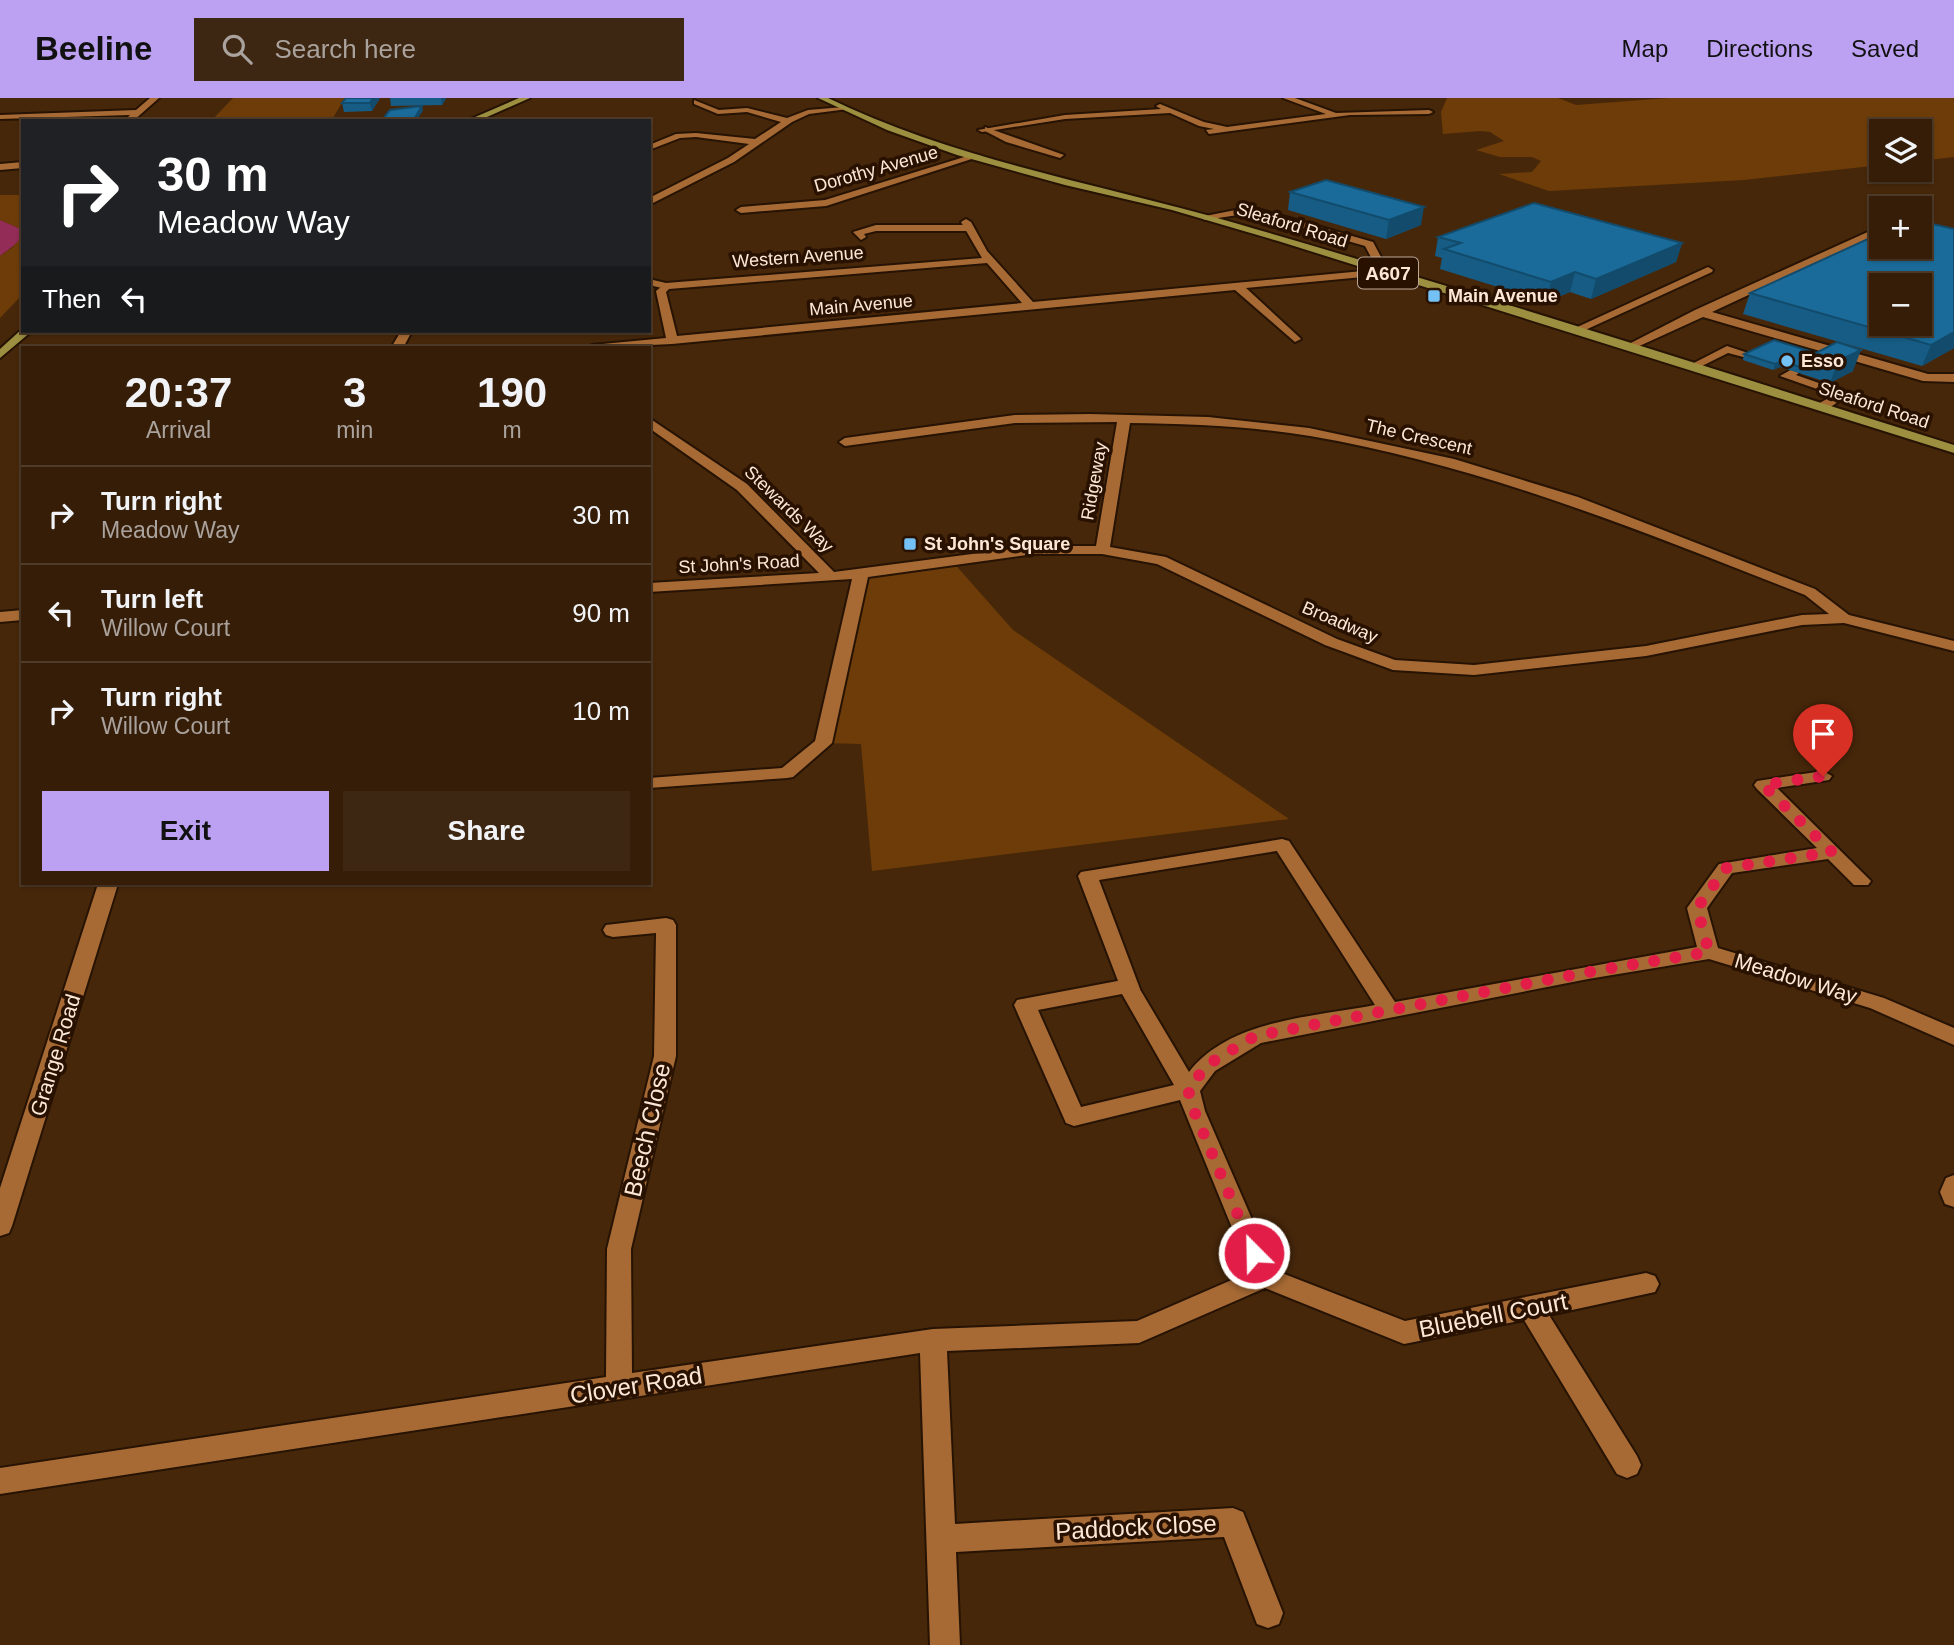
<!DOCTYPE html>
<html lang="en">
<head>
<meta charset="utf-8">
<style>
	:root { --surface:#351d08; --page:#3d2612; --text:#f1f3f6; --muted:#aaa29c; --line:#4f3b29; --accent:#bca0f2 }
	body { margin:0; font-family:Helvetica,sans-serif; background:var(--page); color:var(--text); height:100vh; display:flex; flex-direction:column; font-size:26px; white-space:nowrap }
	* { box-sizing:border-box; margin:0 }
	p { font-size:23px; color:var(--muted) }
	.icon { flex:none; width:38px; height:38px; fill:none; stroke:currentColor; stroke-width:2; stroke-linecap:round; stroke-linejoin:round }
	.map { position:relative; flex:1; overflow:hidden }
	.details { position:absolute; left:21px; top:248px; width:630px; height:539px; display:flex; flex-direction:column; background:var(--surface); border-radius:0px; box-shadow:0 2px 5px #0004,0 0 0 2px var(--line) }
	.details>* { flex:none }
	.guide { position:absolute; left:21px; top:21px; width:630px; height:214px; border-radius:0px; box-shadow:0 2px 5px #0004,0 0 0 2px var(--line); background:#202124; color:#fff; overflow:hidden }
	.tools { position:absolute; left:1869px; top:21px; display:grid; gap:14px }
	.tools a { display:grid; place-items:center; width:63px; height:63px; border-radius:0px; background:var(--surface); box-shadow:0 2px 5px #0004,0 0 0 2px var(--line); font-size:35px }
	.pin { position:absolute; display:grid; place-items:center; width:60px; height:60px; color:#fff; margin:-72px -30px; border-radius:50% 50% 50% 0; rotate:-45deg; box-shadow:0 0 7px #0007 }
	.pin .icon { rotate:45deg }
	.me { position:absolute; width:77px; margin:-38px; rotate:337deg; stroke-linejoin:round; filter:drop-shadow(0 0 5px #0008) }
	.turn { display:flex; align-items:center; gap:24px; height:147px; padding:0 21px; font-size:32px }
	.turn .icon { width:91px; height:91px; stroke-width:2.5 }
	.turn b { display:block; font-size:49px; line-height:60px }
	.then { display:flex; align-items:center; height:66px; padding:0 21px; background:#0003; gap:14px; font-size:26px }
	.eta { display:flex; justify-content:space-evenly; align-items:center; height:119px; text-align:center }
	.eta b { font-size:42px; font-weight:700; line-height:49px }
	.action { display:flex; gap:14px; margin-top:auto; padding:14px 21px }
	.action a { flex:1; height:80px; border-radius:0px; background:var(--accent); color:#111; font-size:28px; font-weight:700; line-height:80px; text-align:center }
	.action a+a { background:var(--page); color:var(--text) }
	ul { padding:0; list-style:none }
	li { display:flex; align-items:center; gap:21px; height:98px; padding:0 21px; border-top:2px solid var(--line) }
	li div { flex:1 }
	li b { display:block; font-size:26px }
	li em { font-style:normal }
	header { display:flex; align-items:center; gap:42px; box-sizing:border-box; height:98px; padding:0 35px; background:var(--accent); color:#111 }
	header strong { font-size:33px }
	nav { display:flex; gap:38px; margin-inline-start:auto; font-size:24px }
	.search { width:490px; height:63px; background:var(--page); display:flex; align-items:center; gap:18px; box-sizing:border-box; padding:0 24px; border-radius:0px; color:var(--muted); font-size:26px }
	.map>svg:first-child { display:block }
	.green { fill:#6d3c08 }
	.water { fill:#932c56 }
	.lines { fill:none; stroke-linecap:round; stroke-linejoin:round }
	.service-casing { stroke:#261303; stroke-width:4 }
	.minor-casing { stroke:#261303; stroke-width:4 }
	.primary-casing { stroke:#261303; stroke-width:4 }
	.service { fill:#a76a34; fill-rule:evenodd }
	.minor { fill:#a76a34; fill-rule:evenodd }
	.primary { fill:#9c8f40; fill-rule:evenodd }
	.wall { fill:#165c84 }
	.shaded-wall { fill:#124b6b }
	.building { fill:#1a6b99; stroke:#124b6b; stroke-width:2; fill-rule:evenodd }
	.route { stroke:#e11d48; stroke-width:12; stroke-dasharray:0 21.6 }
	.poi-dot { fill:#73c1f5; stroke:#291100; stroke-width:2.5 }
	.labels { text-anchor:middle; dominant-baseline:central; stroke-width:7; stroke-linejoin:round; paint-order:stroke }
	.far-street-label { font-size:18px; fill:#fde8d8; stroke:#291100 }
	.far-poi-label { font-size:18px; font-weight:bold; fill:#fde8d8; stroke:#291100; text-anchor:start }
	.shield { fill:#291100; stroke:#bda897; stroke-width:2 }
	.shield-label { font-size:19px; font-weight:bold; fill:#fde8d8 }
	.street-label { font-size:21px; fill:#fde8d8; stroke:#291100 }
	.near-street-label { font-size:24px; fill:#fde8d8; stroke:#291100 }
</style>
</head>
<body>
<header>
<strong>Beeline</strong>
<div class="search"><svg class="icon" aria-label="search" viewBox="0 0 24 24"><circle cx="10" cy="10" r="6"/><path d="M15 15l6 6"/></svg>Search here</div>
<nav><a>Map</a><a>Directions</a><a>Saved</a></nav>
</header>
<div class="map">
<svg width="1954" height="1547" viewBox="0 0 1954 1547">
	<rect width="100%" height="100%" fill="#47270a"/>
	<path class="green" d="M233,0H345L331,23H211Z
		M1447,0H1558L1576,7L1668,0H1954V59L1920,63V33H1881V67L1744,82L1549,93L1499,76L1532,74L1541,63L1532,59H1500L1476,52L1504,43L1490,34L1481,33L1443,36L1441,14Z
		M0,97H23V132L0,122Z
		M23,136V196L0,220V158L13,149Z
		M952,463L1013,532L1289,721L872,773L861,646L823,645L861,475Z"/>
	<path class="water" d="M0,122L23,132C22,144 9,151 0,158Z"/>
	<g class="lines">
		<g class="service-casing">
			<path id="service" d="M985,29L1064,57L1060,60L1006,44L985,33Z
				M1251,109L1373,144L1389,174L1380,176L1365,148L1251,115L1205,122L1200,119Z
				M876,127H969L974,130L969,133H876L864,136L866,139L861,142L853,134Z
				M1881,128V135L1712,214L1928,276H1954V284L1923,283L1703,219L1635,250L1625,248L1695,212Z
				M1708,169L1713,172L1712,174L1583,233L1573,231Z
				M649,181L670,186L671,188L666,191L649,187Z
				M1727,248L1757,258L1751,261L1728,255L1698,270L1688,268Z
				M1794,270L1800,274L1796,277L1850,296L1826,312H1818V306L1834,297L1780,278Z
				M1282,741L1291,747L1289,751L1099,782L1140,891L1137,896L1130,898L1123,896L1078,778L1081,774Z"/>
		</g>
		<g class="minor-casing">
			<path id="minor" d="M150,0H159L133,23L125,22L130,17L0,21V17L136,12Z
				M1283,0H1295L1336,15L1429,12L1433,14L1429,16L1350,17L1209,36L1206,32L1214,31L1199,28L1170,15L1065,21L982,34L978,32L1065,17L1161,11L1156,8L1160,6L1204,24L1227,29L1326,16Z
				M694,2L719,12L747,10L787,20L808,12L844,9L848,11L809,16L792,24L734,64L649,107V100L728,60L749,46L696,39L680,40L649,52V47L676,36L696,35L755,41L781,24L747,14L718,16L694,6Z
				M974,56L981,58L826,108L741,115L736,112L741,109L825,102Z
				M23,64V70L0,72V66Z
				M966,121L971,124L987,153L1033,204L1384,171L1389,174L1384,177L1246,190L1299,239L1301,241L1295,244L1235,192L672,246L586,250L592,247L666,240L656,193L666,185L982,160L961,124ZM987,165L1022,205L677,238L666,194L669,191Z
				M401,233H412L403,250H391Z
				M1090,316L1208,319L1309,330L1454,361L1578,399L1815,491L1849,517L1954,543V553L1844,525L1802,527L1646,558L1474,577L1393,572L1325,547L1157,466L1102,456H1034L868,479L832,645L793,679L787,680L649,690V680L782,670L815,643L852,481L649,494V485L819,475L737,392L649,330V320L747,386L834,474L1034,448H1096L1117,324L1015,325L845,348L839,344L845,340L1015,317ZM1130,325C1190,326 1250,328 1310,338C1484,368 1641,433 1805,497L1829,516L1802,517L1646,548L1474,567L1395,562L1337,541L1166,459L1110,449Z
				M23,512V522L0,524V514Z
				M1823,673L1832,678L1829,682L1777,690L1871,783L1868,787H1854L1828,761L1732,775L1707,810L1718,850L1884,900L1954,930V947L1870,910L1709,861L1588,881L1261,945L1215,973L1200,993L1205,1013L1274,1172L1405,1223L1646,1175L1655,1178L1659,1186L1655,1194L1549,1217L1637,1358L1641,1367L1637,1376L1627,1380L1617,1376L1524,1222L1404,1246L1265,1190L1139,1245L947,1253L955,1426L1233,1410L1243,1414L1283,1515L1279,1526L1268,1530L1257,1526L1224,1439L956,1454L960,1547H930L920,1255L0,1396V1370L606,1279L607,1151L654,958L656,835L613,839L606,837L603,832L606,827L666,820L673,822L676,827V958L631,1151L632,1275L933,1231L1137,1223L1250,1174L1180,1002L1074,1028L1066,1025L1014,907L1017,902L1128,881L1135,883L1189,974C1230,921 1314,919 1375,907L1273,747L1282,741L1289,743L1395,904L1697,849L1687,810L1719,766L1817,750L1757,691L1754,687L1757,683ZM1122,896L1174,987L1081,1009L1038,912Z
				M98,786H118L12,1128L9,1135L0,1138V1090Z
				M1954,1077V1109L1945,1106L1940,1094L1946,1080Z"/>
		</g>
		<g class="primary-casing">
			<path id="primary" d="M519,0H530L478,23H466Z
				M818,0H828C958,63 1098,85 1235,125C1476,195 1715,271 1954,347V355L1278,143L1172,112L1065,87L957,57L887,32Z
				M22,231L32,233L0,260V251Z"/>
		</g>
		<use href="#service" class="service"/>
		<use href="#minor" class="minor"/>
		<use href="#primary" class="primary"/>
	</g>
	<path class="wall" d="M380,0L372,13L344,14L342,5Z
		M390,0H445L446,1L442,7L391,8Z
		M423,12L416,23H384L383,21Z
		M1290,94L1421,127L1386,141L1288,112Z
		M1954,131V250L1922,268L1743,216L1750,195Z
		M1438,139L1682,145L1676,164L1591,201L1570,194L1546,204L1440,171L1442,160L1435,158Z
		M1837,244L1853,273L1830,285L1780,269L1773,272L1743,262L1744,256L1816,255Z"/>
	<path class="shaded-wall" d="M373,0H380L372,13L370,5Z
		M441,0H445L446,1L442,7Z
		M422,8L423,12L416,23H414V21Z
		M1424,109L1421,127L1386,141L1389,122Z
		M1682,145L1676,164L1591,201L1596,181Z
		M1575,174L1570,194L1546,204L1551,184Z
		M1954,234V250L1922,268L1931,247Z
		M1861,252L1853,273L1830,285L1838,263Z
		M1782,263L1780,269L1773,272L1775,266Z"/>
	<path class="building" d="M346,0H373L370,5H342Z
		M422,8L414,21H383L390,12Z
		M1326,82L1424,109L1389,122L1290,94Z
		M1534,105L1682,145L1596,181L1575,174L1551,184L1444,151L1461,145L1438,139Z
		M1920,123L1954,131V234L1931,247L1750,195L1881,135V149H1920ZM1881,187H1920V226H1881Z
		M1774,242L1816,255L1814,256L1809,272L1782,263L1775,266L1744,256Z
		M1837,244L1861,252L1838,263L1814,256Z"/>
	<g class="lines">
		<path class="route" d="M1254,1155L1194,1013L1188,992L1207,967L1255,938L1588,874L1709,854L1697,810L1726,770L1832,754L1763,687L1823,678"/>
	</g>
	<g class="poi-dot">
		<rect x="1427" y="191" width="14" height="14" rx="3.5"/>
		<circle cx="1787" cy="263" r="7"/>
		<rect x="903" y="439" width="14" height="14" rx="3.5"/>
	</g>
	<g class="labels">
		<g class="far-street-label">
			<text transform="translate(876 71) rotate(-16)">Dorothy Avenue</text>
			<text transform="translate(1292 127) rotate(17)">Sleaford Road</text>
			<text transform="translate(798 159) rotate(-4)">Western Avenue</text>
			<text transform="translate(861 207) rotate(-5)">Main Avenue</text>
			<text transform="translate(1874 307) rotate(18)">Sleaford Road</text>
			<text transform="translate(1419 339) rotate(13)">The Crescent</text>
			<text transform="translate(1094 383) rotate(-80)">Ridgeway</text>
			<text transform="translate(789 411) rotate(44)">Stewards Way</text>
			<text transform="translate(739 466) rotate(-3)">St John's Road</text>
			<text transform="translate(1340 524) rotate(23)">Broadway</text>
		</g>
		<g class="far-poi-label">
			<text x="1448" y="198">Main Avenue</text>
			<text x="1801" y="263">Esso</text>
			<text x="924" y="446">St John's Square</text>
		</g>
		<rect class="shield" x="1358" y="159.5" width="60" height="31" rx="5"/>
		<g class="shield-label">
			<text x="1388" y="175">A607</text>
		</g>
		<g class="street-label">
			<text transform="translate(1796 880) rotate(17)">Meadow Way</text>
			<text transform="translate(55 957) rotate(-73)">Grange Road</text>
		</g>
		<g class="near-street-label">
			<text transform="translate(647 1032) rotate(-77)">Beech Close</text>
			<text transform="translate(1493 1217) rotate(-11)">Bluebell Court</text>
			<text transform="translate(636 1287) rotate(-9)">Clover Road</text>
			<text transform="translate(1136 1429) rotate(-3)">Paddock Close</text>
		</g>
	</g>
</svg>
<div class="tools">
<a><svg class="icon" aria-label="layers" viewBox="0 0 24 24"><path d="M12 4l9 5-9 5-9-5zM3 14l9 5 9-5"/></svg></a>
<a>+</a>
<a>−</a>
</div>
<div class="pin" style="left:1823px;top:678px;background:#d93025"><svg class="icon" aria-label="arrive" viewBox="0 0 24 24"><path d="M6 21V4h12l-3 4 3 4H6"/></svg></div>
<svg class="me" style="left:1254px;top:1155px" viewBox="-20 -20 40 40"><circle r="17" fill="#e11d48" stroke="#fff" stroke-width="3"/><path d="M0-11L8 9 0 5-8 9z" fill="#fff"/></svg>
<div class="guide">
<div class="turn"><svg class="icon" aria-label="right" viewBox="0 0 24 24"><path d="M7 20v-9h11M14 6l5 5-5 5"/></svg><div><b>30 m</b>Meadow Way</div></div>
<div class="then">Then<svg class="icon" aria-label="left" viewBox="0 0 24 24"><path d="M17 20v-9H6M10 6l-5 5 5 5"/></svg></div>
</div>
<section class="details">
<div class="eta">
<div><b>20:37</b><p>Arrival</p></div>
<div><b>3</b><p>min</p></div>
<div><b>190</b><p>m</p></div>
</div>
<ul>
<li><svg class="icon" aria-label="right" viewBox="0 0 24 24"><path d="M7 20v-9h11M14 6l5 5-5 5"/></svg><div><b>Turn right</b><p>Meadow Way</p></div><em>30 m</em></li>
<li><svg class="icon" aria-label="left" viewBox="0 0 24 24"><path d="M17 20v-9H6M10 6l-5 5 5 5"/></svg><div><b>Turn left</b><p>Willow Court</p></div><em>90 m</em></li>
<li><svg class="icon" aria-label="right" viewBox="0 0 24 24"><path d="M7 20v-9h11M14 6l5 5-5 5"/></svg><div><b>Turn right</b><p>Willow Court</p></div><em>10 m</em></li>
</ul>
<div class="action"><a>Exit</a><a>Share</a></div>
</section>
</div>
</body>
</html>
